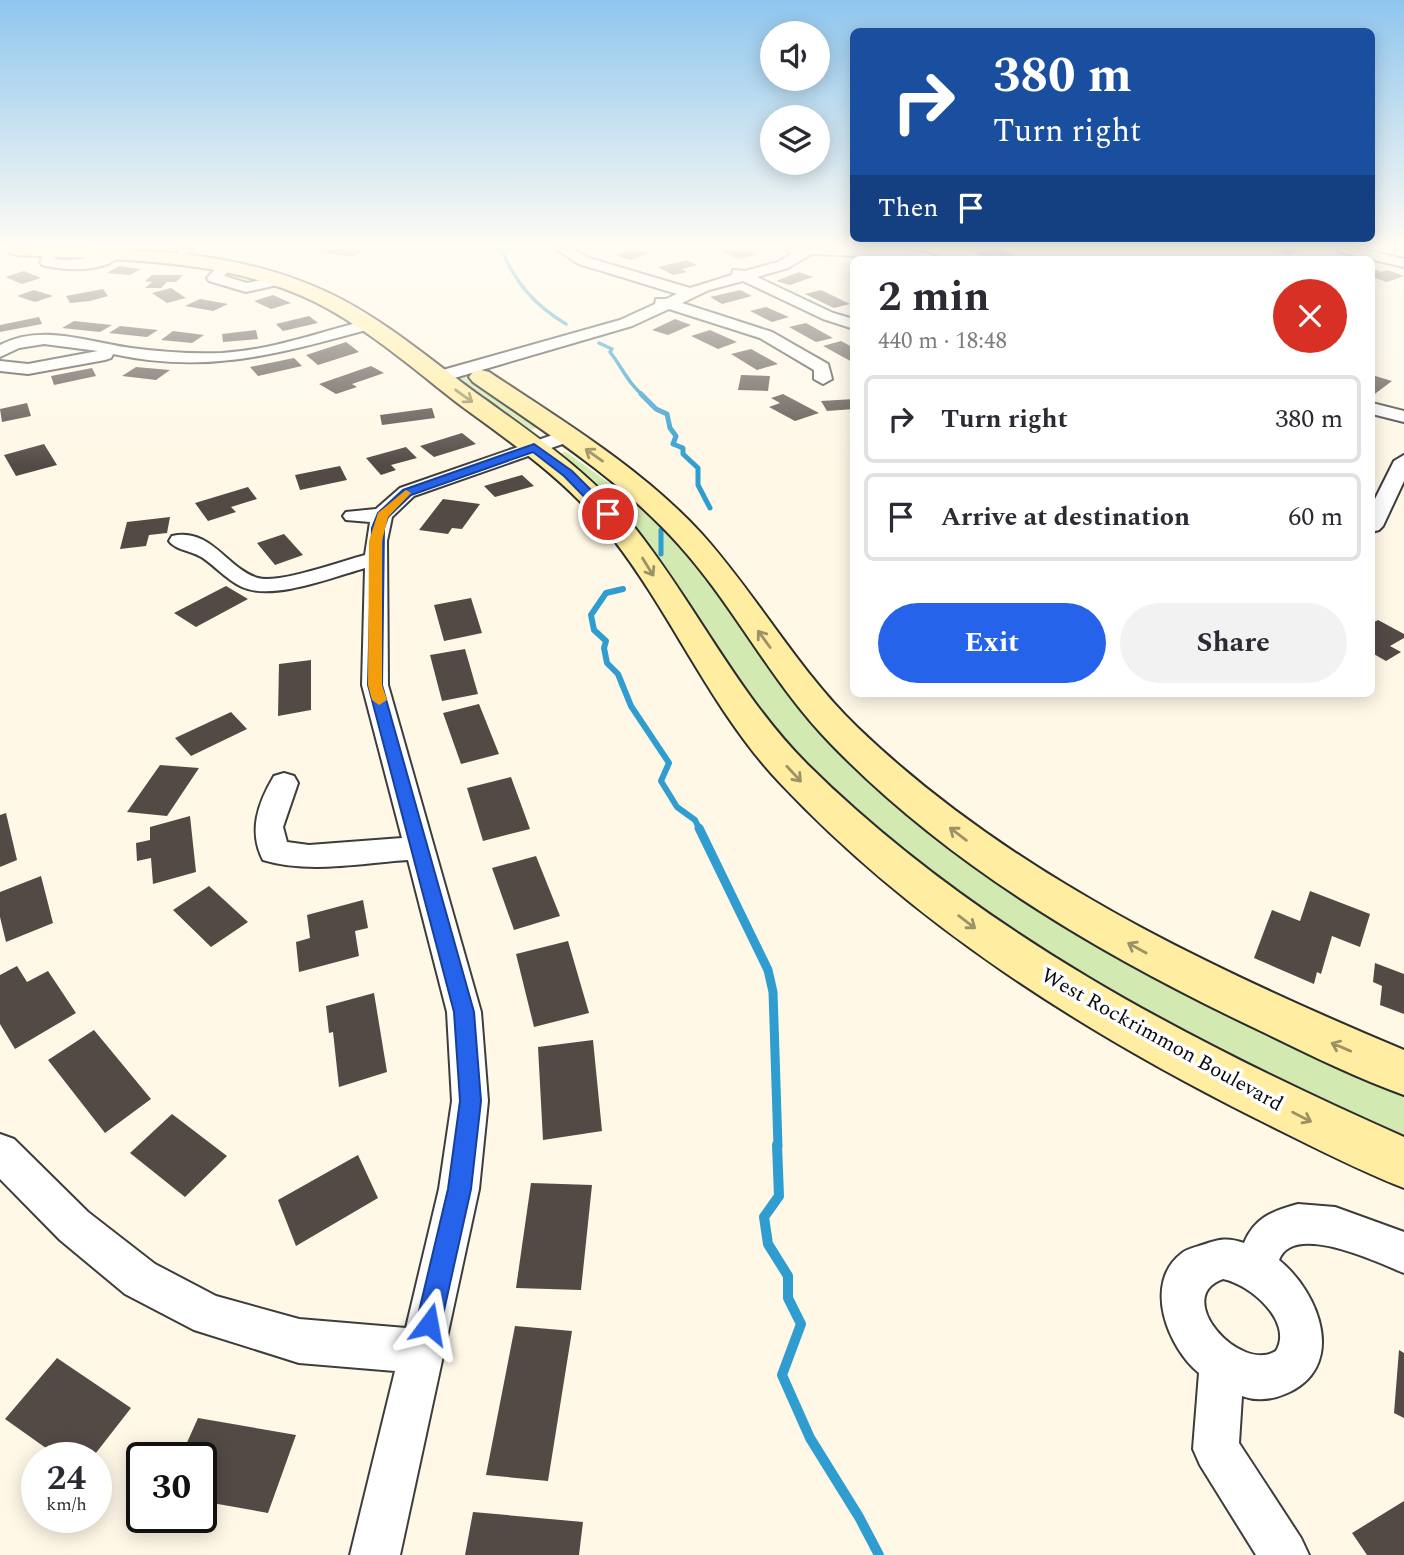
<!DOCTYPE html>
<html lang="en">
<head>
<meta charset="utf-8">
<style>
	:root { --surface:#fff; --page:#f2f2f3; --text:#2b2b33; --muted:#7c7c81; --line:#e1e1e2; --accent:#2563eb }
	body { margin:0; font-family:Spectral,serif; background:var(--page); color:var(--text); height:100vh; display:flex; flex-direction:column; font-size:26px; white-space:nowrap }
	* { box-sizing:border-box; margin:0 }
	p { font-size:23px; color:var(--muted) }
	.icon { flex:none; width:38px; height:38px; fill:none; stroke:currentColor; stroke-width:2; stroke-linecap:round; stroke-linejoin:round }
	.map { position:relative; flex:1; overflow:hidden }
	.side { position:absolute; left:850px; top:256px; width:525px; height:441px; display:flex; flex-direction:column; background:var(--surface); border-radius:10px; box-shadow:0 4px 18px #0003 }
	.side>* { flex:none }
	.top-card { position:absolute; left:850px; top:28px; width:525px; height:214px; border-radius:10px; box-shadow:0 4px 18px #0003; background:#1a4fa0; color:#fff; overflow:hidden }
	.controls { position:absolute; left:760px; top:21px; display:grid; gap:14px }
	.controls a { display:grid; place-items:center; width:70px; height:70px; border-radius:50%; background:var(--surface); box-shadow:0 4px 18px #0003; font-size:35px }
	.speed { position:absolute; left:21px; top:1442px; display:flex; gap:14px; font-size:35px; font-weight:700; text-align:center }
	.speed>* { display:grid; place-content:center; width:91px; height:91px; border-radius:50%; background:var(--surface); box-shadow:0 4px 18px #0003; line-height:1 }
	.speed small { font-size:18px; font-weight:400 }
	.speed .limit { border:4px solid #111; border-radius:10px; background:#fff; color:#111 }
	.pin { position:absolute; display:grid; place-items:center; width:60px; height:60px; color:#fff; margin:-30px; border:4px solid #fff; border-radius:50%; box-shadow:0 2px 7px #0007 }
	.me { position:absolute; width:77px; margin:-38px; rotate:13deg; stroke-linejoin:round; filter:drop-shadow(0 0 5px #0008) }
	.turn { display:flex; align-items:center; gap:24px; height:147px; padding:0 28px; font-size:32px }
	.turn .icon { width:91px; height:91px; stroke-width:2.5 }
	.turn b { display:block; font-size:49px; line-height:60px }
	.then { display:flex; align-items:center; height:66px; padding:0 28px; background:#0003; gap:14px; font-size:26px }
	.round { display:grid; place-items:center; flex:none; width:74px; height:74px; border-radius:37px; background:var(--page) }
	.headline { display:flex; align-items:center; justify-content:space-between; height:119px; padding:0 28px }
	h1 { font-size:42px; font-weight:700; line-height:52px }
	.button { display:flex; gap:14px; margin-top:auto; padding:14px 28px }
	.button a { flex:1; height:80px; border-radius:42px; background:var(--accent); color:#fff; font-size:28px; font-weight:700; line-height:80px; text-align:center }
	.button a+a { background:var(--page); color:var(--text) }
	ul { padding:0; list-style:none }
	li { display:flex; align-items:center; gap:21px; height:88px; margin:0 14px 10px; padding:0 14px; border:4px solid var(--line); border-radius:10px }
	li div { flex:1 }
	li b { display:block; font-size:26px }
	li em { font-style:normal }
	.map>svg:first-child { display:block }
	.green { fill:#d2e9b1 }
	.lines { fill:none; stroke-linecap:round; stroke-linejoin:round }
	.stream-far4 { stroke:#309dd0; stroke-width:3.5 }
	.stream-far3 { stroke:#309dd0; stroke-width:5 }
	.stream-far2 { stroke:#309dd0; stroke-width:6 }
	.stream-far1 { stroke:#309dd0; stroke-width:9 }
	.stream { stroke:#309dd0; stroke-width:10 }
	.building { fill:#534a46 }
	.street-casing { stroke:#3d3d3d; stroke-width:4 }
	.secondary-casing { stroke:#2c2c2c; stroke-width:4 }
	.street { fill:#fff; fill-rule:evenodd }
	.secondary { fill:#ffeda2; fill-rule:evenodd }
	.oneway { stroke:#9d9265 }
	.route { fill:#2563eb; stroke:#184099; stroke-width:2 }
	.slow { fill:#f59e0b }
	.labels { text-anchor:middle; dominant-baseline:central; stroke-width:7; stroke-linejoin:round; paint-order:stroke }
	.street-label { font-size:21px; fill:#0a0a0a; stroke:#fff }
</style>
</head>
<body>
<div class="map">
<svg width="1404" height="1555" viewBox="0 0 1404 1555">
	<rect width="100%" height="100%" fill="#fff8e7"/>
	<path class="green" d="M462,377H471L538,427L528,431L456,380Z
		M566,452L620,491L688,552L862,769L1404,1088V1142L1241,1069L955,898L779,740L558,454Z"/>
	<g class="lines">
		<path class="stream-far4" d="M501,249C516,283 534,305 566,324
			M599,343L612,349L610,352C622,367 629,385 644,396"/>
		<path class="stream-far3" d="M641,394L656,409L667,414L670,428L676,436L673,444L683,448V454L698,468V485L710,508
			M661,530V554"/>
		<path class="stream-far2" d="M623,589L606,593L591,615L594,630L606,641L604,648L607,663L618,674L631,706L669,763L661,781L677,807L695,820L700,830"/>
		<path class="stream-far1" d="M699,828L768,970L773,992L778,1146"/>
		<path class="stream" d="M777,1145L779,1196L764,1217L768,1244L788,1276V1298L801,1324L782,1375L810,1438L859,1517L879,1555"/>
	</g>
	<path class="building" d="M322,249H355L364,250L353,257L317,252Z
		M635,249L651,253L630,260L615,255Z
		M717,249L747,250L757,255L738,259Z
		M991,249H1002L1015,256L984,257L973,252Z
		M1270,249H1306L1288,255Z
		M687,260L697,265L682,269L687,272L673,275L658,267Z
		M119,266L141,269L130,275L107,273Z
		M1372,269L1381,272L1388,270L1404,276L1387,282L1372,277Z
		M24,271L41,278L22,284L5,277Z
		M799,272L813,277L790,285L776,281Z
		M152,275H183L176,282H167L161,288H145L152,282L145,281Z
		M171,288L186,298L167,303L152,293Z
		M103,289L108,296L90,301L70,303L66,296Z
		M34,290L53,296L35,302L17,296Z
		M740,290L752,296L722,304L710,297Z
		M821,290L850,304L834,308L805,294Z
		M273,295L291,303L271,309L254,301Z
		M200,299L228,304L213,311L185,306Z
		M766,307L789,317L772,322L750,311Z
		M309,316L318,323L283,331L276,324Z
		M39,317L42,324L0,332V325Z
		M675,319L691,325L668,335L652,330Z
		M74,321L112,325L100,332L62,328Z
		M806,323L833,338L816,342L789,327Z
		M120,326L158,330L147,337L109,333Z
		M256,330L258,339L223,342L222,334Z
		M710,330L737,342L718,349L691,336Z
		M173,331L204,335L192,343L161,340Z
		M841,341L854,348V363L823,346Z
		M346,342L359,352L318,365L306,355Z
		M751,349L778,364L757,370L731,354Z
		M294,358L302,366L258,376L250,367Z
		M371,366L384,373L352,384L357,387L336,394L319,384Z
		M136,367L170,370L156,380L122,376Z
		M92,368L96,376L54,385L51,376Z
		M741,375L770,376L768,391L738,390Z
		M1372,375L1392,381L1372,396Z
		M783,394L819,413L795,421L769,407L780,403L771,398Z
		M854,399V409L827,411L821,401Z
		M27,403L31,416L2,422L0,409Z
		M432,408L435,418L382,425L380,415Z
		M462,433L476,444L434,457L420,446Z
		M44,444L57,465L16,476L4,455Z
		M406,447L417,458L391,465L396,470L381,475L366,458Z
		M340,466L347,480L300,490L295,475Z
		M522,475L534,486L495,497L484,486Z
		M248,487L257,499L231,507L236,512L208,521L195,503Z
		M443,499L480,504L462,529L452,528L448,534L419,530Z
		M170,517L167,533L149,535L146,546L120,549L127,522Z
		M284,534L303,555L275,565L257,543Z
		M226,586L248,599L196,627L174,613Z
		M471,598L482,633L444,641L434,605Z
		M1378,620L1404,634V638L1390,646L1401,652L1386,661L1372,653V623Z
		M465,649L478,694L442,701L430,655Z
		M311,660V710L278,716L279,664Z
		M479,704L499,754L461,764L443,713Z
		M231,712L247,729L191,756L175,738Z
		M160,765L199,768L167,816L127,812Z
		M511,777L530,829L483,841L467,788Z
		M6,813L17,860L0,867V815Z
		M190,816L196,872L153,884L151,858L137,861L136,843L150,840V827Z
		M536,856L560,916L514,930L492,868Z
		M41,876L53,923L6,942L0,917V892Z
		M209,886L248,922L211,947L173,910Z
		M1310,891L1370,914L1360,947L1332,936L1321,974L1317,972L1314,984L1254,958L1272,910L1300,921Z
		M363,900L368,928L355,931L359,956L299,972L296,942L310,938L307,915Z
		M568,941L589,1013L534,1027L516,954Z
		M1375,963L1404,974V1014L1380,1005L1382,986L1373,982Z
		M17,966L27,982L48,971L76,1013L15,1049L0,1024V975Z
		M374,993L387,1072L339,1087L333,1032L329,1033L326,1006Z
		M94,1030L151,1099L105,1133L48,1060Z
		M593,1040L602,1131L543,1140L538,1047Z
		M172,1114L227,1156L185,1197L130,1153Z
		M358,1155L378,1198L296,1246L278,1200Z
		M531,1183L592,1185L581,1290L516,1288Z
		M515,1326L572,1331L548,1481L486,1475Z
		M1399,1350L1404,1353V1418L1394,1413Z
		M57,1358L131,1408L92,1458H60L5,1419Z
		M198,1418L296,1435L268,1513L201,1501V1458H180Z
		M1404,1501V1555H1367L1352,1533Z
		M473,1512L583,1522L579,1555H465Z"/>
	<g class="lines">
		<g class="street-casing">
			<path id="street" d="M46,249H56L55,259C77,262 94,257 115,251L122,255C102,273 66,271 42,265L40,262Z
				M178,249H193L183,255L178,254Z
				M556,249H573L589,258L690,288L732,275L733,270L745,271L778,262L793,253L783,249C812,249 922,243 940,259L811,254L788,268L757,277L833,313L854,319V329L823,319L743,281L709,290L682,303L772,332L828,364L832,379L823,384L814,379V370L760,338L669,309L632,326L444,381H432L429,377L432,373L620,320L655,304L656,299H666L677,294L579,264Z
				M1338,249H1361L1404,259V267L1340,252Z
				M225,263L232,267L224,276L247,283L281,276L288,280L286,283L246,292L209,281L207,278L220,264Z
				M368,320L374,322L376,325L374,328C281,353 210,375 113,354L111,358L105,360L28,374L0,371V361L28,364L98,351L44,344L19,348L0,357V345C41,323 88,342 131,348C161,352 192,354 222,353C272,350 320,332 368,320Z
				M1372,403L1404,411V422L1372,414Z
				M567,430L574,432L576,436L574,440L414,496L392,517L387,541L388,685L481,1012L488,1101L479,1189L400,1555H350L395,1371L299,1363L194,1330L125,1294L60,1240L0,1179V1134L14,1139L88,1212L155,1264L216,1296L299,1319L406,1328L439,1189L452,1101L447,1012L408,860C361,863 309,874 263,860C248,831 258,803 274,776L284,773L294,776L298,783L283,827L287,842L309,845L402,838L362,685L365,568C333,577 273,601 242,587C227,580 216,567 203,558C193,551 175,550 169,541L172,536C211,527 227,569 258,578C279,584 342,561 365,555L370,522L346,520L343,516L346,512L376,509L400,488Z
				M1404,455V481L1383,526L1379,530L1372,532V505L1394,461Z
				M1298,1204L1335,1207L1404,1232V1273C1379,1263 1293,1221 1279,1260C1320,1293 1348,1368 1285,1394C1271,1400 1256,1401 1242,1396L1239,1443L1301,1538L1309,1555H1256L1200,1465L1193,1449L1199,1373C1168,1348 1142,1283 1182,1253C1187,1249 1196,1247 1202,1245C1219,1239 1227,1237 1244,1243C1254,1218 1272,1211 1298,1204ZM1223,1279C1249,1284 1294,1321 1276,1351C1240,1374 1171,1297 1223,1279Z"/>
		</g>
		<g class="secondary-casing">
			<path id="secondary" d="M8,249C116,249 229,245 329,293C386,320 435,364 486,400C540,439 593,475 635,528C696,605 738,695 808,765C976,931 1190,1042 1404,1137V1188C1353,1168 1304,1142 1255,1118C1082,1031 914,925 780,783C712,711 674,618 614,540C572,485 519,448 464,408C417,372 369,329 315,302C224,257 116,260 17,255L10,253Z
				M481,370L489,372C563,421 641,468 701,533C757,595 797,669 857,727C1011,875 1209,968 1404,1050V1095C1357,1078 1312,1056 1267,1034C1110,960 953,870 831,744C772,684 735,607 679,545C620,479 545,432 473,382L469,377L473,372Z"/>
		</g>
		<use href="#street" class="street"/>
		<use href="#secondary" class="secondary"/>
	</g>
	<defs><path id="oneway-shaft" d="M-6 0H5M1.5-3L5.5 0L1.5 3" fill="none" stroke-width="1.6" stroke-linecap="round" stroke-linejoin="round" transform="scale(1.75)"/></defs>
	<g class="oneway">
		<use href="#oneway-shaft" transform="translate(464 396) rotate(36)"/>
		<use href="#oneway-shaft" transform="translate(594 455) rotate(-145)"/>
		<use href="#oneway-shaft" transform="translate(648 567) rotate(58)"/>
		<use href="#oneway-shaft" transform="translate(764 639) rotate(-126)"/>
		<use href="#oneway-shaft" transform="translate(794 774) rotate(47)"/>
		<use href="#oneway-shaft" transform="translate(958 834) rotate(-143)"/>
		<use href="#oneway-shaft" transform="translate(967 922) rotate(37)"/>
		<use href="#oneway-shaft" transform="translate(1137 948) rotate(-151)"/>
		<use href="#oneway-shaft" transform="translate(1341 1047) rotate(-157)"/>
		<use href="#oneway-shaft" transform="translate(1302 1117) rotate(27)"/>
	</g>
	<linearGradient id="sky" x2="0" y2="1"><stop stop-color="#8fc6ee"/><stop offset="0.53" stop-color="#fffcf4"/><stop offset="1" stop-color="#fffcf4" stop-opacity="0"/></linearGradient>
	<rect width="1404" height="466" fill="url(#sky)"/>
	<path class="route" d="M534,444L572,471L613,512V517H604L564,476L533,452L411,495L388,517L384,528L382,685L474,1012L481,1101L471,1189L441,1324L437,1333L429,1336L420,1333L416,1324L448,1189L460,1101L454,1012L368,685L372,528L378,513L403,490Z"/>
	<path class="slow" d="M406,490L411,493L388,517L382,541V685L387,700L379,705L372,700L368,685L369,541L378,513Z"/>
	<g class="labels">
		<g class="street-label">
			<text transform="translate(1162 1040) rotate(29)">West Rockrimmon Boulevard</text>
		</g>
	</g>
</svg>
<div class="controls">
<a><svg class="icon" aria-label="sound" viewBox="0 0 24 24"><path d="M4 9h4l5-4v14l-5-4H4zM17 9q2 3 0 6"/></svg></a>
<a><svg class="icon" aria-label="layers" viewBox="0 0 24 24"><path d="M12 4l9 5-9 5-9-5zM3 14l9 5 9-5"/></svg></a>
</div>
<div class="speed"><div>24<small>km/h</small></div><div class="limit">30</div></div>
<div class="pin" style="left:608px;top:514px;background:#d93025"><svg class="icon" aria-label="arrive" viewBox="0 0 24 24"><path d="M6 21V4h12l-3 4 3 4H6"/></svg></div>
<svg class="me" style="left:429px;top:1324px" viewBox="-20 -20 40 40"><path d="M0-17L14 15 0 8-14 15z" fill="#2563eb" stroke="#fff" stroke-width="4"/></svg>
<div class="top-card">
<div class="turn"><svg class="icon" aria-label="right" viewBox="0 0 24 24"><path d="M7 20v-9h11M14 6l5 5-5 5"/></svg><div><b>380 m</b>Turn right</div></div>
<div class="then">Then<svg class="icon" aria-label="arrive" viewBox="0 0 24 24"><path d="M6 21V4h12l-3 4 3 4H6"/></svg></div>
</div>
<section class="side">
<div class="headline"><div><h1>2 min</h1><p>440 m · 18:48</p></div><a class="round" style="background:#d93025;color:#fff"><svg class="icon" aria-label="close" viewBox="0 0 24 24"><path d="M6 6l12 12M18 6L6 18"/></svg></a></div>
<ul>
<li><svg class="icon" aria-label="right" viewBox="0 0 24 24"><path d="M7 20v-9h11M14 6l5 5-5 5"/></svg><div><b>Turn right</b></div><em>380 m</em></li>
<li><svg class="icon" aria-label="arrive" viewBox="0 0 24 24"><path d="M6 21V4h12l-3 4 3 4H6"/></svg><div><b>Arrive at destination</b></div><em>60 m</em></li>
</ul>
<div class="button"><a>Exit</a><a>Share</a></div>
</section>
</div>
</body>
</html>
